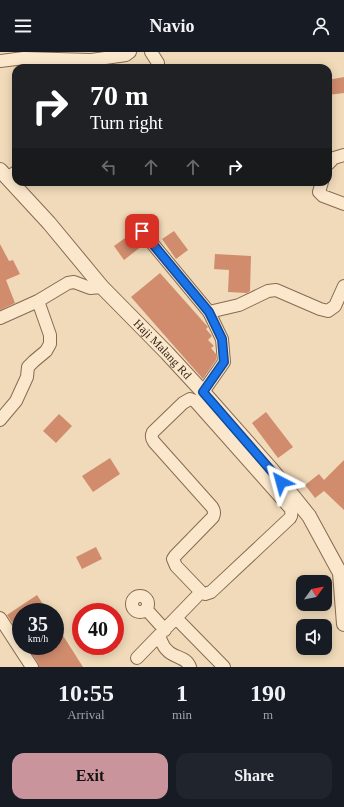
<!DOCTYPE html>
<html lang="en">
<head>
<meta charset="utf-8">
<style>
	:root { --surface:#171b24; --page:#20242c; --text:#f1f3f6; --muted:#9ea1a6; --accent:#c9949c }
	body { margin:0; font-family:Georgia,serif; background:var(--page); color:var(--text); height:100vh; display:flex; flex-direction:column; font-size:15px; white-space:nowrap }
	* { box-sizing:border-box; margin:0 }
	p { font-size:13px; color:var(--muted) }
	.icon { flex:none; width:22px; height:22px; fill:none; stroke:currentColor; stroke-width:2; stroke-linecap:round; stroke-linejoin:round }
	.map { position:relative; height:615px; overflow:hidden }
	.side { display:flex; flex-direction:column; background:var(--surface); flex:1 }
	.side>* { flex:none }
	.banner { position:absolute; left:12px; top:12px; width:320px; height:122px; border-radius:12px; box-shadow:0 2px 10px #0003; background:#202124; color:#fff; overflow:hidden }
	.needle { width:26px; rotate:57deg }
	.controls { position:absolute; left:296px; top:523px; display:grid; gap:8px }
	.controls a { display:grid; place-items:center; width:36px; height:36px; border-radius:8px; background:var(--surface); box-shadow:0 2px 10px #0003; font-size:20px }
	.speed { position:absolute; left:12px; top:551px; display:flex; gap:8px; font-size:20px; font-weight:700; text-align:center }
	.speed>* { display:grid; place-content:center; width:52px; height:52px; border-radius:50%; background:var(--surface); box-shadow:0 2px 10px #0003; line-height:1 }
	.speed small { font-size:10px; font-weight:400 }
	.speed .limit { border:6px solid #d22; background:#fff; color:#111 }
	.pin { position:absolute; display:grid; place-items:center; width:34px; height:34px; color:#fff; margin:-17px; border-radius:8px; box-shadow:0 2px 6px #0006 }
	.me { position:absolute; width:44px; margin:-22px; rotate:321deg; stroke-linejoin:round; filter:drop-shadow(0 0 3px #0008) }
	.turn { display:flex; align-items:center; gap:14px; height:84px; padding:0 12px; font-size:18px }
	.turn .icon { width:52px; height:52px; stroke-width:2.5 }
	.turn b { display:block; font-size:28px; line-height:34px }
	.lanes { display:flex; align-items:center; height:38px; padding:0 12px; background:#0003; justify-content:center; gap:20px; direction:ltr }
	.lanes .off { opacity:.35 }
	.eta { display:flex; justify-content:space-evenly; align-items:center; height:68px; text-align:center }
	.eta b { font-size:24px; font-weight:600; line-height:28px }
	.cta { display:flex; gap:8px; margin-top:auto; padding:8px 12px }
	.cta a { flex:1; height:46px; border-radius:12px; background:var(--accent); color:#111; font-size:16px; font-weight:600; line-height:46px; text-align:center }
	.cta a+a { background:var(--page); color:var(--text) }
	header { display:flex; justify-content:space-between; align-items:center; height:52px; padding:0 12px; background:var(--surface); font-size:18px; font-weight:600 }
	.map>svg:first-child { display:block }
	.building { fill:#d08c6d }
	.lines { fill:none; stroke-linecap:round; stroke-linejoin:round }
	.minor-casing { stroke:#876a53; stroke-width:14 }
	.tertiary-casing { stroke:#876a53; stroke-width:16 }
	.minor { stroke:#fbe8cc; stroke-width:12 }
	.tertiary { stroke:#fbe8cc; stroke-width:14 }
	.route-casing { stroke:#114b97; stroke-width:10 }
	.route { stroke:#1a73e8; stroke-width:7 }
	.labels { text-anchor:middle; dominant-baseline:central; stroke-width:4; stroke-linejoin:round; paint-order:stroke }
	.street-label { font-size:12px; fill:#352419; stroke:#f7e5c9 }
</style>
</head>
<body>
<header><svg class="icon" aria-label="menu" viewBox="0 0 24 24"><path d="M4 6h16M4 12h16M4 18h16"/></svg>Navio<svg class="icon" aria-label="person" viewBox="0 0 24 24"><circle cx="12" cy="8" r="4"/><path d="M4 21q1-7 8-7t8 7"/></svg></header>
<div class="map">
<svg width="344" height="615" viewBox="0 0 344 615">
	<rect width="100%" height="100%" fill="#f0dab9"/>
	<path class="building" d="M344,25V41L328,43V28Z
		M174,179L188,198L176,207L162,187Z
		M132,181L142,194L124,208L114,194Z
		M0,192L9,209L13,208L20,222L6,228L15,251L0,258Z
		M215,202L251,204L250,239L247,241L228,240L229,218L214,217Z
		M160,221L208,275L206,277L212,284L208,288L214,294L211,296L216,302V308L203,327L131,245Z
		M266,360L293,395L278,406L252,371Z
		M59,362L72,374L56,391L43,379Z
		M110,406L120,422L93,440L82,424Z
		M344,408V458L324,439L315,446L305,433L319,422L324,428Z
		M96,495L102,507L82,517L76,505Z
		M37,543L48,560H21V584L7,563Z
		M55,571L83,615H39L38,611L27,594H55Z"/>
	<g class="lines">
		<g class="minor-casing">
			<path id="minor" d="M151,0L158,11V16
				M0,9L24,6L91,8L126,3L130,0
				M328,112L334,106L344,103
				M7,126L16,120
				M322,130L319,140L323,144L344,152
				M142,179L209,260
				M0,266L38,249L68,231L74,230L90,236L102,235
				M203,340L224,310L222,287L209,260L239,253L268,239L276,238L320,257L328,259L335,254L344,234
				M190,347L195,349L290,456C292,460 292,463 290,466L211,540L205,542L201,540L176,514L173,507L175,504L213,465C215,461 214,458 212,455L154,390C151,386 151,384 153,380L183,351Z
				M0,368L16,349L27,325L28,315L34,309L46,299L50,292V283L38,249
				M132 552a8 8 0 1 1 16 0a8 8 0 1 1-16 0Z
				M146,557L165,578
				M0,566L32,615
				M176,566L224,615
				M159,584C161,588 163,595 167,598C173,606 186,604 190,615
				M137,606L201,540"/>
		</g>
		<g class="tertiary-casing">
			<g id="tertiary">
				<path id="s1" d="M0,118L49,171L102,235L167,301L203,340L272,418L309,464L340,521L344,572"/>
			</g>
		</g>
		<use href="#minor" class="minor"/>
		<use href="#tertiary" class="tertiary"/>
	</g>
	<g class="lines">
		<g class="route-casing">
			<path id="route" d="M142,179L209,260L222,287L224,310L203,340L281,430"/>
		</g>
		<use href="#route" class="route"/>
	</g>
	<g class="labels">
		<g class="street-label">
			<text stroke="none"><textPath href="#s1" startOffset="242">Haji Malang Rd</textPath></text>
		</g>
	</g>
</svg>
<div class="controls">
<a><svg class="needle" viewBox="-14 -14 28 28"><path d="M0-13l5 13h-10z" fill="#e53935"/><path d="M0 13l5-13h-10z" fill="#9ea1a6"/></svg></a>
<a><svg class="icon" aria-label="sound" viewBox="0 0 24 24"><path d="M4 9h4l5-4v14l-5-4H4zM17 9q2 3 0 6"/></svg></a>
</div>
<div class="speed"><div>35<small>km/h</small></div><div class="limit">40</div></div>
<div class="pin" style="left:142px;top:179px;background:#d93025"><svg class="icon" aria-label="arrive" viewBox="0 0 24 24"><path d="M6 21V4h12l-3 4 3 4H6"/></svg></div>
<svg class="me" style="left:281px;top:430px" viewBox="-20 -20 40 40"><path d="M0-17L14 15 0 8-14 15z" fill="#1a73e8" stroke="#fff" stroke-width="4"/></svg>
<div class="banner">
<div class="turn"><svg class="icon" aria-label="right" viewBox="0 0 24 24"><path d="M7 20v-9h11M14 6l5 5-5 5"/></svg><div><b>70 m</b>Turn right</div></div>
<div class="lanes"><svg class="icon off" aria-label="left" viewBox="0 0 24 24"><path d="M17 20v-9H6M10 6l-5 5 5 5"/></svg><svg class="icon off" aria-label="ahead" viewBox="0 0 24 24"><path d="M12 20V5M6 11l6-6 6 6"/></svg><svg class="icon off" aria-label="ahead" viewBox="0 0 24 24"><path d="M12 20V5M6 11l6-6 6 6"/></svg><svg class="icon" aria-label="right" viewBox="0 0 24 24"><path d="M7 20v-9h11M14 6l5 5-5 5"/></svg></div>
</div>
</div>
<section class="side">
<div class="eta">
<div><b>10:55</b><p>Arrival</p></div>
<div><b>1</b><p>min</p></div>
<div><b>190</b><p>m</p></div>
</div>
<div class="cta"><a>Exit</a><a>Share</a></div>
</section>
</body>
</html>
